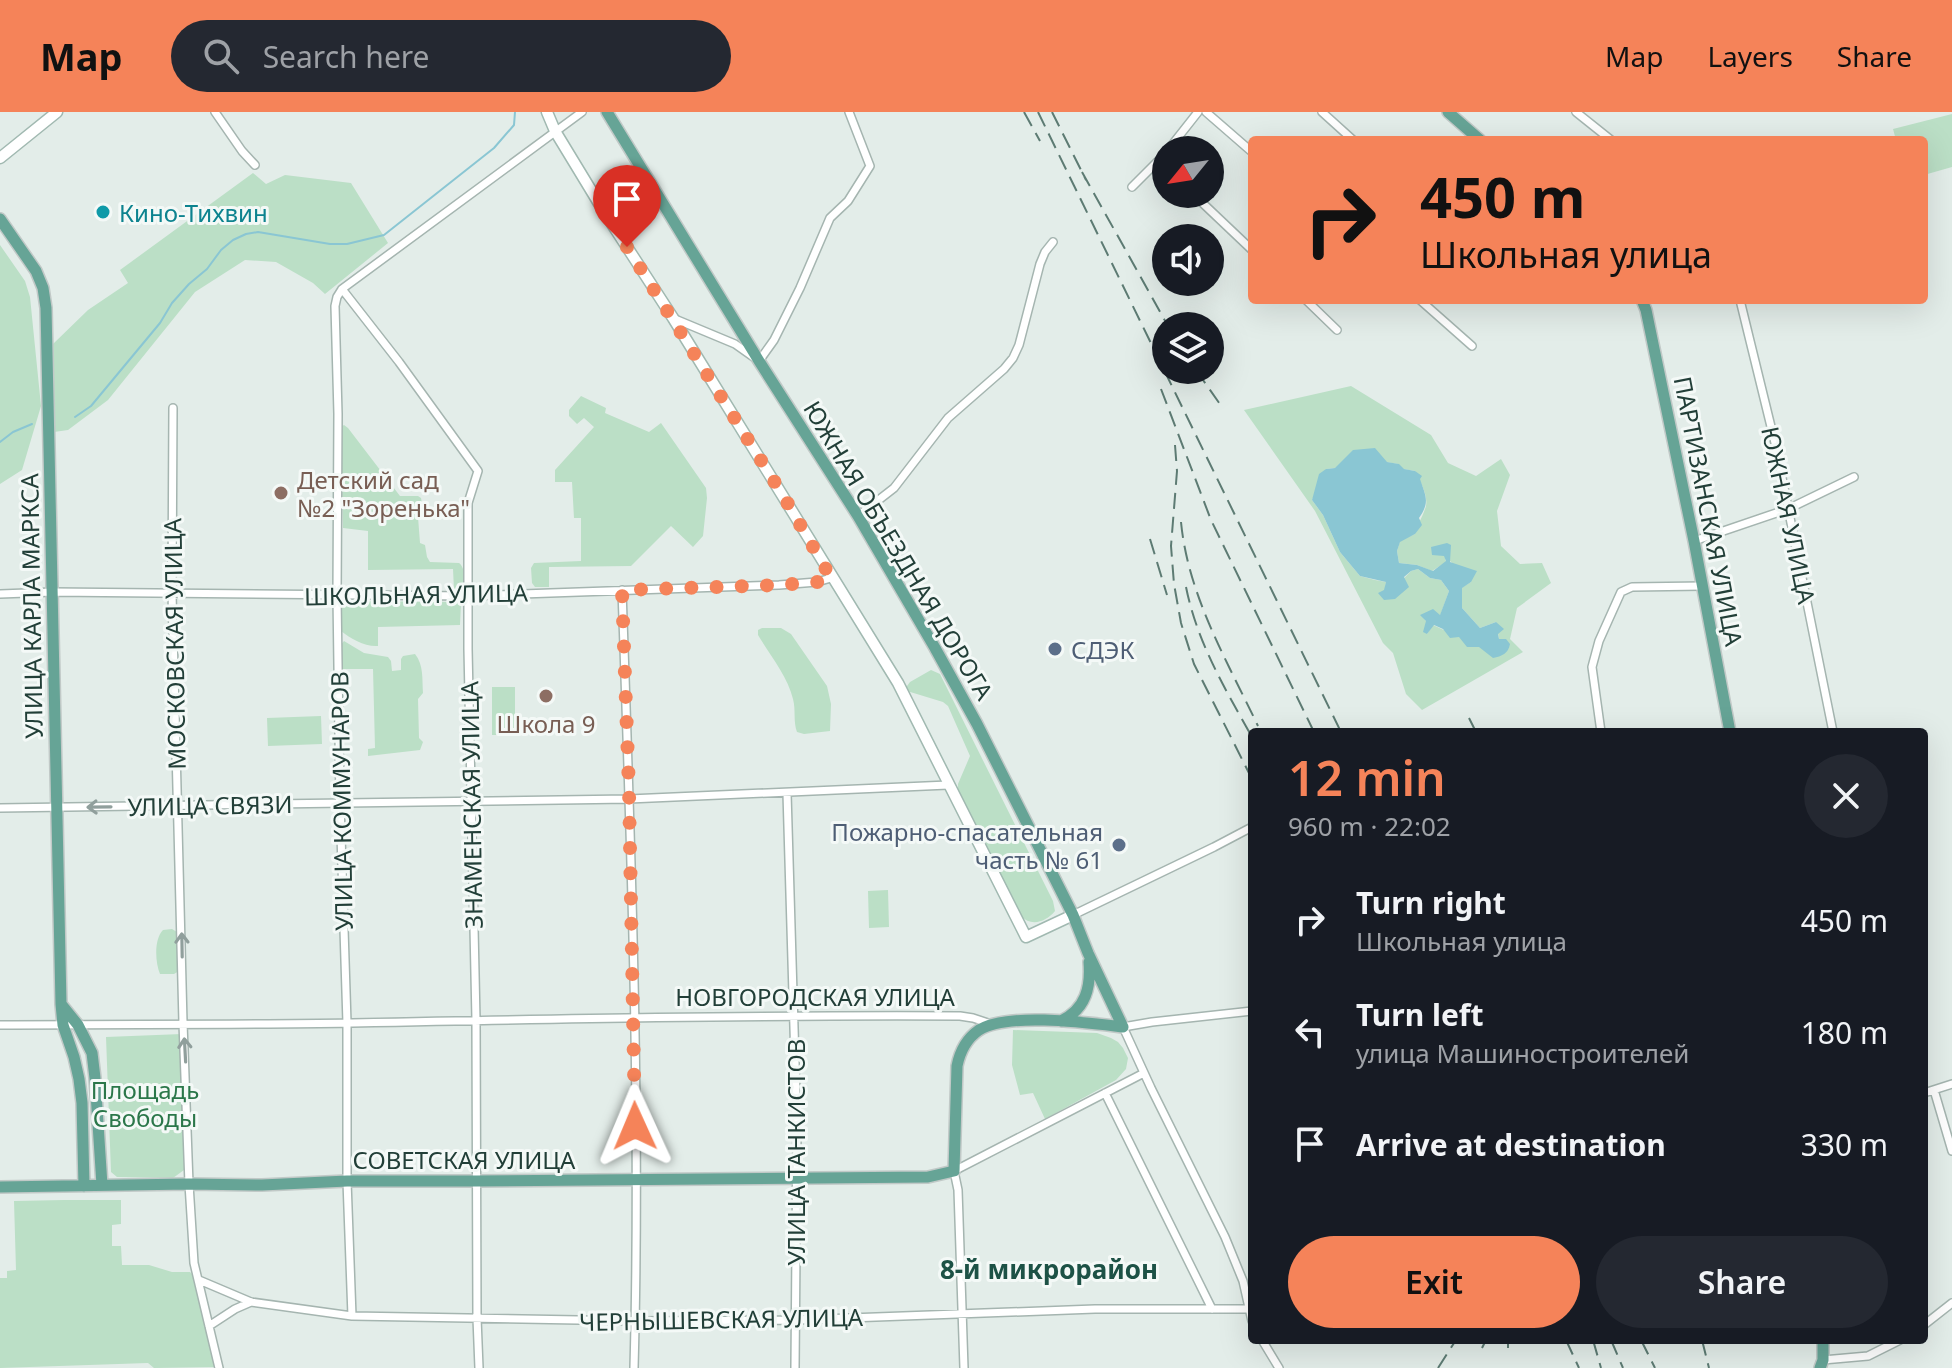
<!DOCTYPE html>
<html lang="en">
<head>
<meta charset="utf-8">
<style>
	:root { --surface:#171b24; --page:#242831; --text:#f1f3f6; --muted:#9ea1a6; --accent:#f58359 }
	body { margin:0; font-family:"Noto Sans",sans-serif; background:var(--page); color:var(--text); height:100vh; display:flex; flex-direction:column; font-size:30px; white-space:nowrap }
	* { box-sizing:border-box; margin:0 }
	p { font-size:26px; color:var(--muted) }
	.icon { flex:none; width:44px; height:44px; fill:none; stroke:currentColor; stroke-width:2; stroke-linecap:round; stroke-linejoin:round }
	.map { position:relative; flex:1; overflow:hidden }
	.details { position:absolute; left:1248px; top:616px; width:680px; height:616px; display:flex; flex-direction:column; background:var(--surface); border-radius:8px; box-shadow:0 8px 32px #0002 }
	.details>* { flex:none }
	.guide { position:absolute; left:1248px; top:24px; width:680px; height:168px; border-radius:8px; box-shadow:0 8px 32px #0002; background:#f58359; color:#111; overflow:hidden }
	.needle { width:52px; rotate:240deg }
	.tools { position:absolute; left:1152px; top:24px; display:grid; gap:16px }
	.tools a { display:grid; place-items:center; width:72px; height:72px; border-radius:50%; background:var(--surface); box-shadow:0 8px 32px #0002; font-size:40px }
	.pin { position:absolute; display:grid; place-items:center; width:68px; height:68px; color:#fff; margin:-82px -34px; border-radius:50% 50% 50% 0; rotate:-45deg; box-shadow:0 0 8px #0007 }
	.pin .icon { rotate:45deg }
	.me { position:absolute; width:88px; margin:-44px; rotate:359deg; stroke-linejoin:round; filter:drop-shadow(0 0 6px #0008) }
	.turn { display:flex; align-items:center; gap:28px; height:168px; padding:0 40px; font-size:36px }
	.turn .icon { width:104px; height:104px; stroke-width:2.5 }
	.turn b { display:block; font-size:56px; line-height:68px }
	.round { display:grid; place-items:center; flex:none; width:84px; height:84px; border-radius:42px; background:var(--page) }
	.headline { display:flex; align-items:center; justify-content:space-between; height:136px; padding:0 40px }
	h1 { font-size:48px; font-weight:600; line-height:60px; color:var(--accent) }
	.primary-button { display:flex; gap:16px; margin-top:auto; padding:16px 40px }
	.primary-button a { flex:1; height:92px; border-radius:48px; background:var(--accent); color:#111; font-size:32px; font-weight:600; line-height:92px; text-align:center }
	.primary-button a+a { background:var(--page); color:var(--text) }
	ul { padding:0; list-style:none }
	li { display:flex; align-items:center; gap:24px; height:112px; padding:0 40px }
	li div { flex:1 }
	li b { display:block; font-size:30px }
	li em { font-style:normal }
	header { display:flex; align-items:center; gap:48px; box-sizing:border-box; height:112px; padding:0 40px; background:var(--accent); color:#111 }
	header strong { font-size:38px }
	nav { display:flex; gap:44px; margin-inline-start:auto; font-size:28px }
	.search { width:560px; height:72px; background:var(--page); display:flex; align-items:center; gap:20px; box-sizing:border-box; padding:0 28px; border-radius:44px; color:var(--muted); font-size:30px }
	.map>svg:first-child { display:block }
	.green { fill:#bbdfc6; fill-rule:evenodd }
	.water { fill:#8ac6d3 }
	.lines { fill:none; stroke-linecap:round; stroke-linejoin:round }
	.stream { stroke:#8ac6d3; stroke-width:2 }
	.street-casing { stroke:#a5b5b0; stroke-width:10 }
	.secondary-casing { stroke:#a1b9b1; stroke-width:13 }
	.primary-casing { stroke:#c1c9c7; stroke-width:14 }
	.street { stroke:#fff; stroke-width:7 }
	.secondary { stroke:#fff; stroke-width:10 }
	.primary { stroke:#66a496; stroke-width:11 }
	.rail { stroke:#5d7b73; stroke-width:2; stroke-dasharray:16 8; stroke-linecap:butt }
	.oneway { stroke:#909f9c }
	.route { stroke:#f58359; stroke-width:14; stroke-dasharray:0 25.2 }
	.culture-dot { fill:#0f9aa8; stroke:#f4f9f7; stroke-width:3 }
	.education-dot { fill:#8d6e63; stroke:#f4f9f7; stroke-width:3 }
	.service-dot { fill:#5c6f8a; stroke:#f4f9f7; stroke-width:3 }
	.labels { text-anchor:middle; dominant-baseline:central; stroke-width:6; stroke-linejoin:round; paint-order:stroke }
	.culture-label { font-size:24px; fill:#0d838f; stroke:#f4f9f7; text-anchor:start }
	.education-label { font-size:24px; fill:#785e54; stroke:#f4f9f7; text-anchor:start }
	.street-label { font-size:24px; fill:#223f38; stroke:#f4f9f7 }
	.service-label { font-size:24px; fill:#4e5e75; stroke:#f4f9f7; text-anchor:start }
	.park-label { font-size:24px; fill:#2b774a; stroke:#f4f9f7 }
	.neighbourhood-label { font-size:26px; font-weight:bold; fill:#1d5246; stroke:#f4f9f7 }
</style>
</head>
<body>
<header>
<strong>Map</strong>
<div class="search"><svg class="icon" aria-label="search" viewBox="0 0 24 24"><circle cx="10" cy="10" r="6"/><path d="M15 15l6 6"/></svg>Search here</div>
<nav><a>Map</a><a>Layers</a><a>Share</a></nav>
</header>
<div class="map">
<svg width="1952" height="1256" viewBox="0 0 1952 1256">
	<rect width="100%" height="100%" fill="#e3ede9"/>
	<path class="green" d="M1952,2V55L1924,63V28H1896L1893,17Z
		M253,61L266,72L285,63L351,71L388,131L325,182L313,171L276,150L245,148L195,180L108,288L68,318L54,320L53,232L88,198L128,171L120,158Z
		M0,133L25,169L30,185L41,294L22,358L0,372Z
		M1351,274L1431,323L1448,351L1476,364L1501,347L1510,363L1497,399L1501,434L1520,452L1542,451L1551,471L1517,496L1510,527L1523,540L1422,598L1406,582L1393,541L1383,531L1315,399L1244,298ZM1386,350L1398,352L1403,357L1415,359C1420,369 1430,386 1425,397C1422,406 1417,413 1415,422L1400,429L1397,439L1399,451L1417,453L1432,459L1446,450L1445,444L1471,470L1461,476L1462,496L1480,516L1496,510L1499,527L1459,525L1433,513L1427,522L1426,509L1421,503L1440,504L1449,479L1441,468L1430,466L1418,457L1411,459L1384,487L1386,470L1375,468L1360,464L1340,440L1323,403L1312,388L1326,357Z
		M581,284L606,296L605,301L649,320L661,311L706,376L707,386L703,424L693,435L671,414L631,454L549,455V475H535L532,471L531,456L534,451L581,449V406H574L572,370H555V358L594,315L584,306L577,312L569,304V298Z
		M344,313L348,316L400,384H418L421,386L424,403L418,405L420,431L425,433L427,445L430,450L459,451C466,456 464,470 462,477L454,478L453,457L368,458V419L343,416L341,315Z
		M344,489L461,490L460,513L378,515V534C365,535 351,527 341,519L339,494Z
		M762,516H781L791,522L827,574L831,592L830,619L804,622L797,620C793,609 796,598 793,587C788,565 770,543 758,523V518Z
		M344,529L364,541L388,545L391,549L392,559L401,558V547L403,544L415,542C424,553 422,568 423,581L418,587L419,626L423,630L420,638L368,644V637L375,636L373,557H342L340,534Z
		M931,558L940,562L1053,789L1055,799C1046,810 1031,815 1021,804L958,682V672L970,644L948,594L943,590L907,579V574L910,570Z
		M492,575H515V623H492Z
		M321,604L322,632L268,634L267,606Z
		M888,778L889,815L869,816L868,779Z
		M172,817L177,820L180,831L179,859L174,862H160C155,850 154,827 163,818Z
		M1013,918L1097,921L1111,926L1118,930L1123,936L1128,946L1126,957L1116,968L1045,1007L1033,981L1020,983L1012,953Z
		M182,922L184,1058L173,1066L117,1065L111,1060L106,925Z
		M64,1088H121V1112L112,1113V1134H121L122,1153H149L172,1160H190L192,1162L216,1255L154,1256L148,1251L0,1256V1166H7V1159L16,1158L14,1089Z"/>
	<path class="water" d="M1375,336L1387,350L1399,352L1404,357L1415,359L1422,364L1420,367C1426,385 1430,390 1419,406L1422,413L1415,422L1400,430L1397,439L1399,451L1417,453L1433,459L1446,449L1444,444L1432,443L1431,435L1447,431L1451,433L1450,450L1477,459L1471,470L1462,476V496L1480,516L1496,510L1504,517L1498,522L1499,527H1506L1510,532C1508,542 1502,544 1493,546L1479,535H1467L1459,525L1450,526L1443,517L1434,513L1427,522L1423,520L1426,509L1420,503L1433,497L1440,503L1449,479L1441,468L1430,466L1418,457L1411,459L1404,465L1409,475L1395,487L1384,488L1378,481L1384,478L1386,470L1360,464L1340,440L1323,403L1312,388L1319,362L1326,357L1335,356L1353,338Z"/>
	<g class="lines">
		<path class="stream" d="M75,305L91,294L160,211L172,191L189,172L207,157L221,138L233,128L246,122L258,120L330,132H347L384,123L494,36L514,13L515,0
			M0,330L13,320L32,312"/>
		<g class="street-casing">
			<path id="street" d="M215,0L242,39L255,53
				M1206,0L1252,40
				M1322,0L1353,28
				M1576,0L1611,28
				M1168,38L1198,0
				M1132,75L1166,41
				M1193,82L1252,138
				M342,177L399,250L478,359L468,391V537L476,908L477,1206L479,1256
				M1306,188L1337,218
				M1420,188L1472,234
				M1740,188L1775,331L1833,620
				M675,207L735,232L759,249L774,228L800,176L830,106L848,89L870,54L849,0
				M173,296L172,481L183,911L189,1072L194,1151L219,1256
				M858,404L894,376L948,306L1004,257L1013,246L1019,233L1040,152L1045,140L1053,130
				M1694,429L1788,397L1854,365
				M622,478C631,737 641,997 634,1256
				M0,482L53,480L469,484L779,473L817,470L831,466
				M1601,620L1592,555L1599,529L1621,480L1632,475L1703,474
				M787,681L797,1016L795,1256
				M0,696L629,687L948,673
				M1073,803L1214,735L1252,715
				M1252,899L1152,910L1123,915L1151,976L1225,1125L1243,1169L1252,1209
				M0,913C117,912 234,913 350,911C554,907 757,903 960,904L973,906L991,912
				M1934,978L1952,1039
				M1105,981L1212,1197
				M1924,981L1952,972
				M199,1168L251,1190L352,1204L635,1209L795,1208L1095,1197H1248
				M352,1204L347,1069V911L340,691L337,484L338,302L335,194L337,185L342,177L582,0
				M1924,1213L1952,1191
				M209,1214L235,1197L251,1190
				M1262,1228L1279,1256
				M1823,1248L1868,1244L1900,1228
				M964,1256L958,1078L954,1059L1144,961"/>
		</g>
		<g class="secondary-casing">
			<path id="secondary" d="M547,0L555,19L603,98L673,206L898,571L1026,825L1073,803
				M0,46L57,0"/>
		</g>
		<g class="primary-casing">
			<path id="primary" d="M607,0L759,249L858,404L935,536L977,612L1073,803L1088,841L1123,915
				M1448,0L1480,28
				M0,107L36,159L43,176L46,196L61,892L63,913L74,945L79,967L82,991L84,1074
				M1642,188L1646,198L1694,429L1730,620
				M61,892L78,913L92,941L95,966L102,1073
				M1061,909C1086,897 1091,875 1089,850
				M0,1075L189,1072L262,1073L347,1069H476L928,1065L954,1059L957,954C960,939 966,927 979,918C1008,900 1089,911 1123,915
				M1820,1256L1823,1248V1228"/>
		</g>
		<use href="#street" class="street"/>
		<use href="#secondary" class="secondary"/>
		<use href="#primary" class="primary"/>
		<path class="rail" d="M1024,0L1040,29
			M1038,0L1341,620
			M1052,0L1086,68
			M1082,60L1168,214
			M1196,258L1222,295
			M1161,277L1211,408L1314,620
			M1175,333L1177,359L1171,434L1174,472L1181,511L1194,552L1252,667
			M1181,410C1188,483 1227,549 1258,614
			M1150,427L1167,483
			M1186,475C1197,530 1225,577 1252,625
			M1469,606L1476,620
			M1542,1228L1543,1231
			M1566,1228L1579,1256
			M1593,1228L1601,1256
			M1611,1228L1623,1256
			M1641,1228L1655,1256
			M1702,1228L1709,1256
			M1482,1236L1486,1228
			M1508,1236V1228
			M1438,1256L1456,1228"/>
	</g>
	<defs><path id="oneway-shaft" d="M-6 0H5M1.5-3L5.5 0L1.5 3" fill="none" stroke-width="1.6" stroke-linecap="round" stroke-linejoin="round" transform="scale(2)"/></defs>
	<g class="oneway">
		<use href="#oneway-shaft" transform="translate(99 695) rotate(179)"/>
		<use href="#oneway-shaft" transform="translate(182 833) rotate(-91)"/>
		<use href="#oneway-shaft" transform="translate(185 938) rotate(-93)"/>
	</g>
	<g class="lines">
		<path class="route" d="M627,135L784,385L831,466L817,470L779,473L622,478L629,678L635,1014"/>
	</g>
	<circle class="culture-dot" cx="103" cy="100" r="8"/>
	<g class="education-dot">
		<circle cx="281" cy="381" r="8"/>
		<circle cx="546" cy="584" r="8"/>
	</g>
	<g class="service-dot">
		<circle cx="1055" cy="537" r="8"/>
		<circle cx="1119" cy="733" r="8"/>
	</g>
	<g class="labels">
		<g class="culture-label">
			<text x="119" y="100">Кино-Тихвин</text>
		</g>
		<g class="education-label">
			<text x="297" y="367">Детский сад<tspan x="297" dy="28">№2 "Зоренька"</tspan></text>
			<text x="546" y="611" text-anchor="middle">Школа 9</text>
		</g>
		<g class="street-label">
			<text transform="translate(1709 399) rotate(79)">ПАРТИЗАНСКАЯ УЛИЦА</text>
			<text transform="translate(1789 403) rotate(78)">ЮЖНАЯ УЛИЦА</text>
			<text transform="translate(899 438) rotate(59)">ЮЖНАЯ ОБЪЕЗДНАЯ ДОРОГА</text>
			<text transform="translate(416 482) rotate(-1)">ШКОЛЬНАЯ УЛИЦА</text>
			<text transform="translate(31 494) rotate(-91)">УЛИЦА КАРЛА МАРКСА</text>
			<text transform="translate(174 532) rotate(-91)">МОСКОВСКАЯ УЛИЦА</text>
			<text transform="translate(341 689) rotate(-91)">УЛИЦА КОММУНАРОВ</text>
			<text transform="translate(210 693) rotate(-1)">УЛИЦА СВЯЗИ</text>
			<text transform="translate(471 693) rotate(-91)">ЗНАМЕНСКАЯ УЛИЦА</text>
			<text x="815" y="884">НОВГОРОДСКАЯ УЛИЦА</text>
			<text transform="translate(795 1040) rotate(-90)">УЛИЦА ТАНКИСТОВ</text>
			<text x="464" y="1047">СОВЕТСКАЯ УЛИЦА</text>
			<text transform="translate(721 1207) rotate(-1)">ЧЕРНЫШЕВСКАЯ УЛИЦА</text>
		</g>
		<g class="service-label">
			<text x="1071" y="537">СДЭК</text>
			<text x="1103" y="719" text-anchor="end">Пожарно-спасательная<tspan x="1103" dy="28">часть № 61</tspan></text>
		</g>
		<g class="park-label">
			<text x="145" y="977">Площадь<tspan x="145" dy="28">Свободы</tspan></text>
		</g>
		<g class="neighbourhood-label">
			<text x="1049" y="1157">8-й микрорайон</text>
		</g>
	</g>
</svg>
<div class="tools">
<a><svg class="needle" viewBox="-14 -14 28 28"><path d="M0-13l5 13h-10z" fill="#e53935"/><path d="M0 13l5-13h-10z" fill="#9ea1a6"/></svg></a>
<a><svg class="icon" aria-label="sound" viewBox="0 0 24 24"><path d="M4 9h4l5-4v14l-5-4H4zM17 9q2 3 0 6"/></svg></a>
<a><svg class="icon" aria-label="layers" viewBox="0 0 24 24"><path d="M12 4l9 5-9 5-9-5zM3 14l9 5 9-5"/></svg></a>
</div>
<div class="pin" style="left:627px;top:135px;background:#d93025"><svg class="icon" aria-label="arrive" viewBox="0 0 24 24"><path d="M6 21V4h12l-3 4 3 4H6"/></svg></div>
<svg class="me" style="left:635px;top:1014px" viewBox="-20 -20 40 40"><path d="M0-17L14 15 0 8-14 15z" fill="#f58359" stroke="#fff" stroke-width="4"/></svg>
<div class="guide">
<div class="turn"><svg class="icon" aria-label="right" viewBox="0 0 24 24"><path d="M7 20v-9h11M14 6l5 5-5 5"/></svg><div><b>450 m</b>Школьная улица</div></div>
</div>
<section class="details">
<div class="headline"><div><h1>12 min</h1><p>960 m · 22:02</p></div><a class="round"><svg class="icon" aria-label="close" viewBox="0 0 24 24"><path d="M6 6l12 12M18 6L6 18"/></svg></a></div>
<ul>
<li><svg class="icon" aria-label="right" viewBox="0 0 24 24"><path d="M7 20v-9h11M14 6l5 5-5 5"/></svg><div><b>Turn right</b><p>Школьная улица</p></div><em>450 m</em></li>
<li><svg class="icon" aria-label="left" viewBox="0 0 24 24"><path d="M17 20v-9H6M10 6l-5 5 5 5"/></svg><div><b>Turn left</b><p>улица Машиностроителей</p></div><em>180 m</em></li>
<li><svg class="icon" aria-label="arrive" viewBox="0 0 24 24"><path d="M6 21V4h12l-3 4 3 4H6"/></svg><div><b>Arrive at destination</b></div><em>330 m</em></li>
</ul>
<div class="primary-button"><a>Exit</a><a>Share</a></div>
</section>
</div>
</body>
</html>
